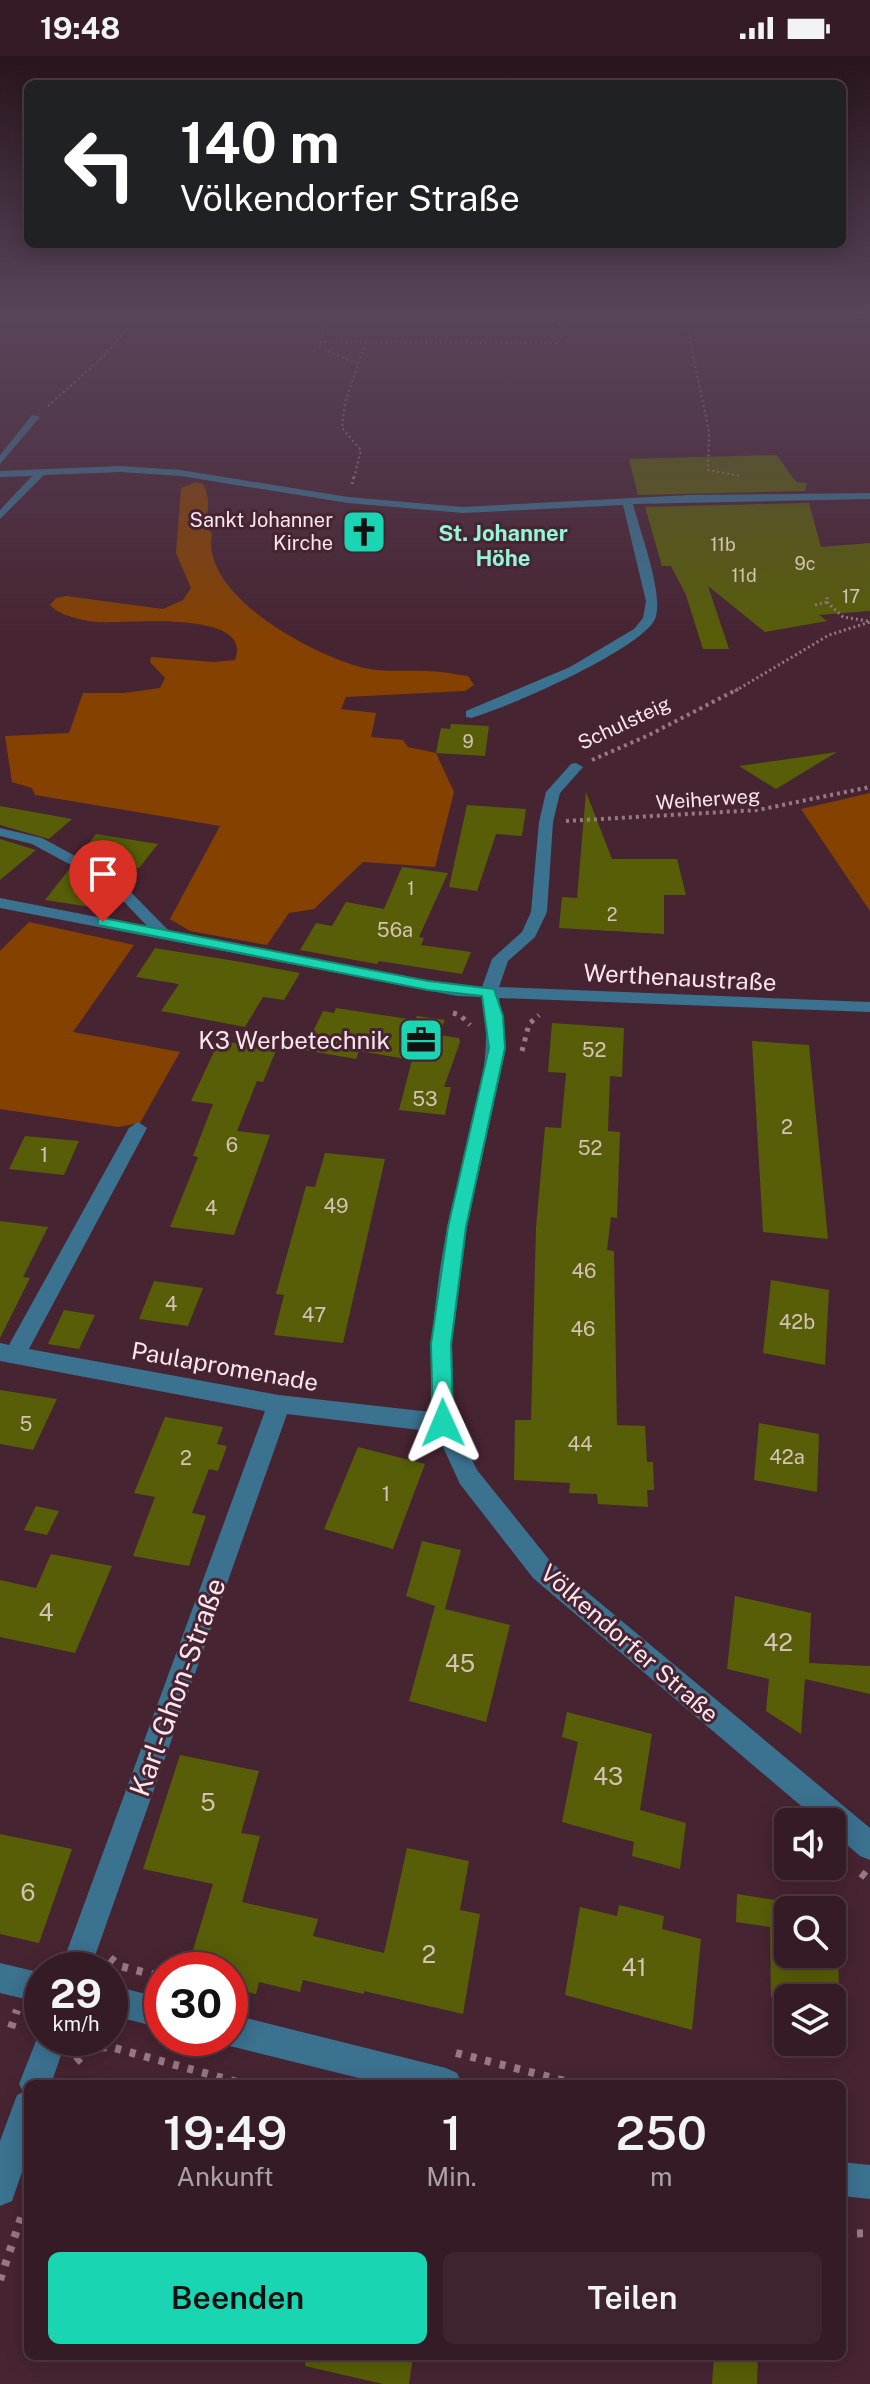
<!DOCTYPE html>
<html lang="de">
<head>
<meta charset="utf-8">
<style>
	:root { --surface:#351b26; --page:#3d242e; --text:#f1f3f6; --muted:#aaa1a7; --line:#4f3943; --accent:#1ad5b2 }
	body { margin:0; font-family:"Public Sans",sans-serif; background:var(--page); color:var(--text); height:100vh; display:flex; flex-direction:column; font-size:30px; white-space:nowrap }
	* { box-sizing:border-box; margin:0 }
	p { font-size:26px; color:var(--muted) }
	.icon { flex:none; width:44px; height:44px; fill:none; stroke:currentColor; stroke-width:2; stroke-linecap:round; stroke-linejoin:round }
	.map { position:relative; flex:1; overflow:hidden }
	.panel { position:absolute; left:24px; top:2024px; width:822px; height:280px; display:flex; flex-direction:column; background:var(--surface); border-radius:12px; box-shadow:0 4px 20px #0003,0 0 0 2px var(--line) }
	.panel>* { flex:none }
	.top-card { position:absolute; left:24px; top:24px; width:822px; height:168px; border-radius:12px; box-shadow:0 4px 20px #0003,0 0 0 2px var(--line); background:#202124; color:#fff; overflow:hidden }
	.buttons { position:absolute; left:774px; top:1752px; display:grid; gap:16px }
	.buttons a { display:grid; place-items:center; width:72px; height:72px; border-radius:12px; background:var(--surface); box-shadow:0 4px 20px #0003,0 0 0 2px var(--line); font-size:40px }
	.speed { position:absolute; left:24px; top:1896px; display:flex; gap:16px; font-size:40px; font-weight:700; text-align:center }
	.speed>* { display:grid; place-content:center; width:104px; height:104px; border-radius:50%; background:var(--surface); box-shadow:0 4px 20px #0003,0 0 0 2px var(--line); line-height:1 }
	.speed small { font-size:20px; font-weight:400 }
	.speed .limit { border:12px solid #d22; background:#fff; color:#111 }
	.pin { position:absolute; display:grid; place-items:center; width:68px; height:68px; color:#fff; margin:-82px -34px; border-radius:50% 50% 50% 0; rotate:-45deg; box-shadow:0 0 8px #0007 }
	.pin .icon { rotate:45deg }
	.me { position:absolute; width:88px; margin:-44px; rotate:359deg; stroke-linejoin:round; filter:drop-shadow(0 0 6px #0008) }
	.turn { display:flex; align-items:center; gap:28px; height:168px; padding:0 24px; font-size:36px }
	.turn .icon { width:104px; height:104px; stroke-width:2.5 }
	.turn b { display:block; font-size:56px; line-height:68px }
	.eta { display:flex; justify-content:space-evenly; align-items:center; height:136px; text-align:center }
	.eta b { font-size:48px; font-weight:600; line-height:56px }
	.action { display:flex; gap:16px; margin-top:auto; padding:16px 24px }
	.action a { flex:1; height:92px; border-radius:12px; background:var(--accent); color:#111; font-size:32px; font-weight:600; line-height:92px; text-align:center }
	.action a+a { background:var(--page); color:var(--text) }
	.status { display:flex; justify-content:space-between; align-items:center; height:56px; padding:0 40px; background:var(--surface); direction:ltr }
	.status svg { height:22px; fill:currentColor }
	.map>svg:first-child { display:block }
	.green { fill:#854100 }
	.building { fill:#575e07; fill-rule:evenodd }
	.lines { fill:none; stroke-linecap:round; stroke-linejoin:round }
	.path-far4 { stroke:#977984; stroke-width:2; stroke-dasharray:2 3; stroke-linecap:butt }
	.path-far3 { stroke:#977984; stroke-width:3; stroke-dasharray:2 3; stroke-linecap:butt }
	.path-far2 { stroke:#977984; stroke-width:4; stroke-dasharray:3 4; stroke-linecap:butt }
	.path-far1 { stroke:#977984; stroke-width:5; stroke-dasharray:4 6; stroke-linecap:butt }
	.path { stroke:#977984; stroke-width:8; stroke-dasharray:6 9; stroke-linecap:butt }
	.street { fill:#3b7290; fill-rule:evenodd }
	.primary { fill:#26b1f0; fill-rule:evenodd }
	.route { fill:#1ad5b2; stroke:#118a74; stroke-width:2 }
	.labels { text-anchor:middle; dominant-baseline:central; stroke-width:6; stroke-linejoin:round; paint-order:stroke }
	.far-number-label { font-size:18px; fill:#d4c3b4 }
	.far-poi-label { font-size:20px; fill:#fde5ed; stroke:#472432; text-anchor:end }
	.far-street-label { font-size:20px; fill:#fde5ed; stroke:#472432 }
	.number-label { font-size:20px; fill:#d4c3b4 }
	.far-neighbourhood-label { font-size:22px; font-weight:bold; fill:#93f5da; stroke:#472432 }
	.street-label { font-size:24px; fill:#fde5ed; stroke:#472432 }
	.poi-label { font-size:24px; fill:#fde5ed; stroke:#472432; text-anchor:end }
	.near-number-label { font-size:24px; fill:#d4c3b4 }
	.near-street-label { font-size:28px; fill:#fde5ed; stroke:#472432 }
</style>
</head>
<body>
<div class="status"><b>19:48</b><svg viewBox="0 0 49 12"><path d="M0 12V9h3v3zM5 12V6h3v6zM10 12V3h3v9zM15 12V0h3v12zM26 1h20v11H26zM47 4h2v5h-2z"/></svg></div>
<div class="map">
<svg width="870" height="2328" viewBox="0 0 870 2328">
	<rect width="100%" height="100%" fill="#472432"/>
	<path class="green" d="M196,426L203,428C210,441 209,454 205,468L212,478C200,538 308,596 357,610C379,617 402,614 425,615C439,615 454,618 468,620L474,629L465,635L346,641L341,653L376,657L371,681L403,684L408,691L436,697L454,736L435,811L363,806L314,853L289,857L267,889L190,875L170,863L220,770L35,739L32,732L12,726L5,680L69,677L83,637H124L160,632L165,622L150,606L151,601L214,606L235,604C255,552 123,568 96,566C82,564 60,560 50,549L56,542L66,540L163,553L183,544L191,532L176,497L181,432Z
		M870,737V855L801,753Z
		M29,866L134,889L73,976L180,996L140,1067L118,1071L0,1053V895Z"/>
	<path class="building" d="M777,399L796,426L807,427L805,435L638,439L629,403Z
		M809,447L821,491L870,487V555L819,559L827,565L765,576L708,530L729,593H703L686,539L671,510H662L645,451Z
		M451,668L489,670L485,700L436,697L441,672L450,673Z
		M837,696L776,733L739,710Z
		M586,736L612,803H677L686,839H664V878L559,872L562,841L577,842Z
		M467,749L526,753L522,780L496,778L477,835L449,831Z
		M0,750L72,763L49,783L0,769Z
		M96,778L158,788L139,812L123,810L115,818L80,799Z
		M0,783L36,794L0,824Z
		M402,811L448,817L419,881L424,882L421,889L471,896L462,918L379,905L377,908L300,894L316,867L332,870L346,846L384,853Z
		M70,812L105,831L91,851L45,844Z
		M155,892L241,906L300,917L284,944L263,941L245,971L161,955L179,928L136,921Z
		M336,952L415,964L417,960L445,964L438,979L459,982L460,986L444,1031H451L445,1059L399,1054L412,1004L359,995L356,1003L304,994L323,955L334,957Z
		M552,967L624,972L622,1021L610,1020L608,1075L620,1076L617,1162L611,1161L607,1194L614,1195L617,1369L645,1370L647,1406H653L654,1434H647L648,1451L598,1448L597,1438L569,1437L570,1427L514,1424L515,1364H531L536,1171L545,1071L561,1072L566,1017L548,1016Z
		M219,985L277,992L263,1026L257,1025L237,1075L270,1079L234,1179L170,1171L198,1101L193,1100L213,1048L191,1045Z
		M752,985L809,989L828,1183L763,1176Z
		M25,1080L79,1085L64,1119L9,1113Z
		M325,1097L385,1103L343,1287L274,1279L284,1239L276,1238L306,1130L315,1131Z
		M0,1165L48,1171L23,1221L30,1222L0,1282Z
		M771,1224L829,1234L825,1309L763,1297Z
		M154,1225L203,1232L188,1270L139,1263Z
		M64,1254L95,1259L79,1293L48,1288Z
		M0,1334L57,1343L33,1394L0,1388Z
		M165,1361L223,1371L217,1388L227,1390L218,1415L209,1413L192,1457L206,1460L189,1510L133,1500L155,1441L134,1437Z
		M759,1367L819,1378L817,1436L754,1424Z
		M358,1391L425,1408L393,1493L324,1473Z
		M36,1450L59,1455L47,1479L24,1474Z
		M422,1485L461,1494L445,1553L510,1569L486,1666L409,1645L435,1550L406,1540Z
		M51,1498L112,1510L75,1597L0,1581V1524L36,1532Z
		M735,1540L811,1557L809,1607L870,1610V1638L805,1623L801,1678L766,1655L769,1623L727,1613Z
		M567,1656L652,1678L640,1754L686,1767L680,1813L632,1800L634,1786L562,1766L578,1686L562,1681Z
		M180,1699L259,1715L241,1777L260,1780L242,1846L318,1863L313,1880L384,1897L407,1792L469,1805L460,1854L480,1858L463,1958L364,1935V1938L303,1924L300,1936L259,1926L256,1938L230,1932V1914H187L213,1828L143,1813Z
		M0,1778L72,1793L39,1887L0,1878Z
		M737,1838L836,1854L840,1953L832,1952V1942L788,1944L771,1941L770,1871L736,1866ZM788,1854H832V1898H788Z
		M619,1849L664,1860L662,1873L701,1883L692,1974L565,1939L580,1851L617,1860Z
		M306,2300H413L409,2328H383L305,2310Z
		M714,2300H758L757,2328H712Z"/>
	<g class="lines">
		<path class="path-far4" d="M327,256L320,291L357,308
			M684,256L709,376L708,414L741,420
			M320,286L559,287L564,273L559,269V263L568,256
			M48,350L105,299L141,256
			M354,422L361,394L342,372L345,346L366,286"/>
		<path class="path-far3" d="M352,428L354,420
			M827,546L843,561L868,565
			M815,549L827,546V540
			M735,635L829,579L870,566"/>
		<path class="path-far2" d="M592,704L649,679L738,633
			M566,765L758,754L870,731"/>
		<path class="path-far1" d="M453,957L460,959L470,969
			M522,995L529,968L539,959"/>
		<path class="path" d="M861,1817L870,1824
			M110,1902L120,1910L162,1921
			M11,1972L17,1954
			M456,1997L577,2028
			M76,2006L91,1992L111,1991L244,2028
			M842,2178L870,2177
			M0,2224L24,2153"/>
		<path class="street" d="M32,359L40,361L0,408V399Z
			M120,410L181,414L348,441L463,451L689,439L870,437V443L633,448C639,473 665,540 655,563C640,594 507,652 471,662L466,661V655L570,611L634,573L643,562L646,545L623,449L463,457L348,447L181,420L120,416L44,419L0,463V454L32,420L0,421V415Z
			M576,707L583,711L560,737L553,766L547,856L535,881L508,905L499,931L870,946V956L499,942L506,992L467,1171L452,1288L454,1367L477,1414L551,1506L870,1772V1804L860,1800L832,1776V1766H820L533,1522L460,1428L436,1376L287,1358L90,1914H60L265,1355L0,1305V1287L9,1289L129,1072L138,1066L147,1072L29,1293L279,1339L431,1356C430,1293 435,1230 448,1168C462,1100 498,1009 482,941L457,940L0,852V842L148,871L108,829L32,788L0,780V772L42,782L118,823L169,875L457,930L482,931L492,903L522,876L531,856L539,766L546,736L571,708Z
			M0,1907L42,1917V1947L0,1937Z
			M110,1929L162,1942V1972L110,1959Z
			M230,1958L446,2012L457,2017L462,2028H383L230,1990L218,1982H230Z
			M42,1970V1982H67L51,2028H28V2099L12,2145L0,2150V2085L17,2039L23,2036L19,2028Z
			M842,2106L870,2109V2143L842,2140Z"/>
		<path class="primary" d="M850,256L870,257V261L851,258Z"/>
	</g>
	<linearGradient id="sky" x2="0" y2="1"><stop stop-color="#27141c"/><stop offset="0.44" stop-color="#58455a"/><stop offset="1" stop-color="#58455a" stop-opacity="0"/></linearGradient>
	<rect width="870" height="582" fill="url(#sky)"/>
	<path class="route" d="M103,862L428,925L494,933L503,960L505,992L466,1171L451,1288L453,1367L450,1373L443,1376L436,1373L433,1367L431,1288L448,1171L489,992L482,940L428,934L98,869V863Z"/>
	<defs>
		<g id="church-square" transform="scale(2.3)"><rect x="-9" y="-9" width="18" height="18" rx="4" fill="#1ad5b2" stroke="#472432"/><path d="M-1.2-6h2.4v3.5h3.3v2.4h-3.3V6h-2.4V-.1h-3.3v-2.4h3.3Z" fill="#111"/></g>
		<g id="office-square" transform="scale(2.3)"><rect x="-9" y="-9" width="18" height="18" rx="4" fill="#1ad5b2" stroke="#472432"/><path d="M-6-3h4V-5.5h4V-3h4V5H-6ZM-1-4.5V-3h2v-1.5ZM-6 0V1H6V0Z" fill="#111"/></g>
	</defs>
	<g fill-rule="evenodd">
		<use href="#church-square" x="364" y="476"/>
		<use href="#office-square" x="421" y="984"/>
	</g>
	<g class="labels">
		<g class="far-number-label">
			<text x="723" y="488">11b</text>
			<text x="805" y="507">9c</text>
			<text x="744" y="519">11d</text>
			<text x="851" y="540">17</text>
			<text x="468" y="685">9</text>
			<text x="411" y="832">1</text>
			<text x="612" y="858">2</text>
		</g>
		<g class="far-poi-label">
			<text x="333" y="464">Sankt Johanner<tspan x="333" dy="23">Kirche</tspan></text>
		</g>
		<g class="far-street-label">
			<text transform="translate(624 667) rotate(-25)">Schulsteig</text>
			<text transform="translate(708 743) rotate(-4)">Weiherweg</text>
		</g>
		<g class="number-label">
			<text x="395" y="874">56a</text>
			<text x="594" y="994">52</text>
			<text x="425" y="1043">53</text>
			<text x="787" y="1071">2</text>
			<text x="232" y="1089">6</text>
			<text x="590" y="1092">52</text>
			<text x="44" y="1099">1</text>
			<text x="336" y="1150">49</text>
			<text x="211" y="1152">4</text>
			<text x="584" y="1215">46</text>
			<text x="171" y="1248">4</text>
			<text x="314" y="1259">47</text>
			<text x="797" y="1266">42b</text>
			<text x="583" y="1273">46</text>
			<text x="26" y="1368">5</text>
			<text x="580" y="1388">44</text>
			<text x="787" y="1401">42a</text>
			<text x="186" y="1402">2</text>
			<text x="386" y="1438">1</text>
		</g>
		<g class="far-neighbourhood-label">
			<text x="503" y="477">St. Johanner<tspan x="503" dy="25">Höhe</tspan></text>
		</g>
		<g class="street-label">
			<text transform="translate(680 921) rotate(3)">Werthenaustraße</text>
			<text transform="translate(225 1310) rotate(10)">Paulapromenade</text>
			<text transform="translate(630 1587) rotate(41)">Völkendorfer Straße</text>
		</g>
		<g class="poi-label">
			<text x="390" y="984">K3 Werbetechnik</text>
		</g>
		<g class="near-number-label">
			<text x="46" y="1556">4</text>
			<text x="778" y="1586">42</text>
			<text x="460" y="1607">45</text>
			<text x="608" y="1720">43</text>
			<text x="208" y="1746">5</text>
			<text x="28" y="1836">6</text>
			<text x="429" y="1898">2</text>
			<text x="634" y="1911">41</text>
		</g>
		<g class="near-street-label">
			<text transform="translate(177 1631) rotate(-70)">Karl-Ghon-Straße</text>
		</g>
	</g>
</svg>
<div class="buttons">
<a><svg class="icon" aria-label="sound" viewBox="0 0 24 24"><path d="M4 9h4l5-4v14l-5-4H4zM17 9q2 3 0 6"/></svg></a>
<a><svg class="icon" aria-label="search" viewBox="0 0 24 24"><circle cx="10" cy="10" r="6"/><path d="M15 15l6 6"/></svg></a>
<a><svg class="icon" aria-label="layers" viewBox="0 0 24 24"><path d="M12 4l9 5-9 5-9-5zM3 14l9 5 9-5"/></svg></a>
</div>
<div class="speed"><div>29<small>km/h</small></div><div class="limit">30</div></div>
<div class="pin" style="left:103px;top:866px;background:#d93025"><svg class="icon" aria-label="arrive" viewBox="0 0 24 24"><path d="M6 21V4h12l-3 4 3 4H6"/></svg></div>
<svg class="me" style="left:443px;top:1367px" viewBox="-20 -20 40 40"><path d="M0-17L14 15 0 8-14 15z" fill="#1ad5b2" stroke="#fff" stroke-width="4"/></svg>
<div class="top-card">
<div class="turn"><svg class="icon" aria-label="left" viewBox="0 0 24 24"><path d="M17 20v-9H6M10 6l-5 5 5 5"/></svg><div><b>140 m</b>Völkendorfer Straße</div></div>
</div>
<section class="panel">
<div class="eta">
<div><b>19:49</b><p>Ankunft</p></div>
<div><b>1</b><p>Min.</p></div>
<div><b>250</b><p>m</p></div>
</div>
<div class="action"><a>Beenden</a><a>Teilen</a></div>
</section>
</div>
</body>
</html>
